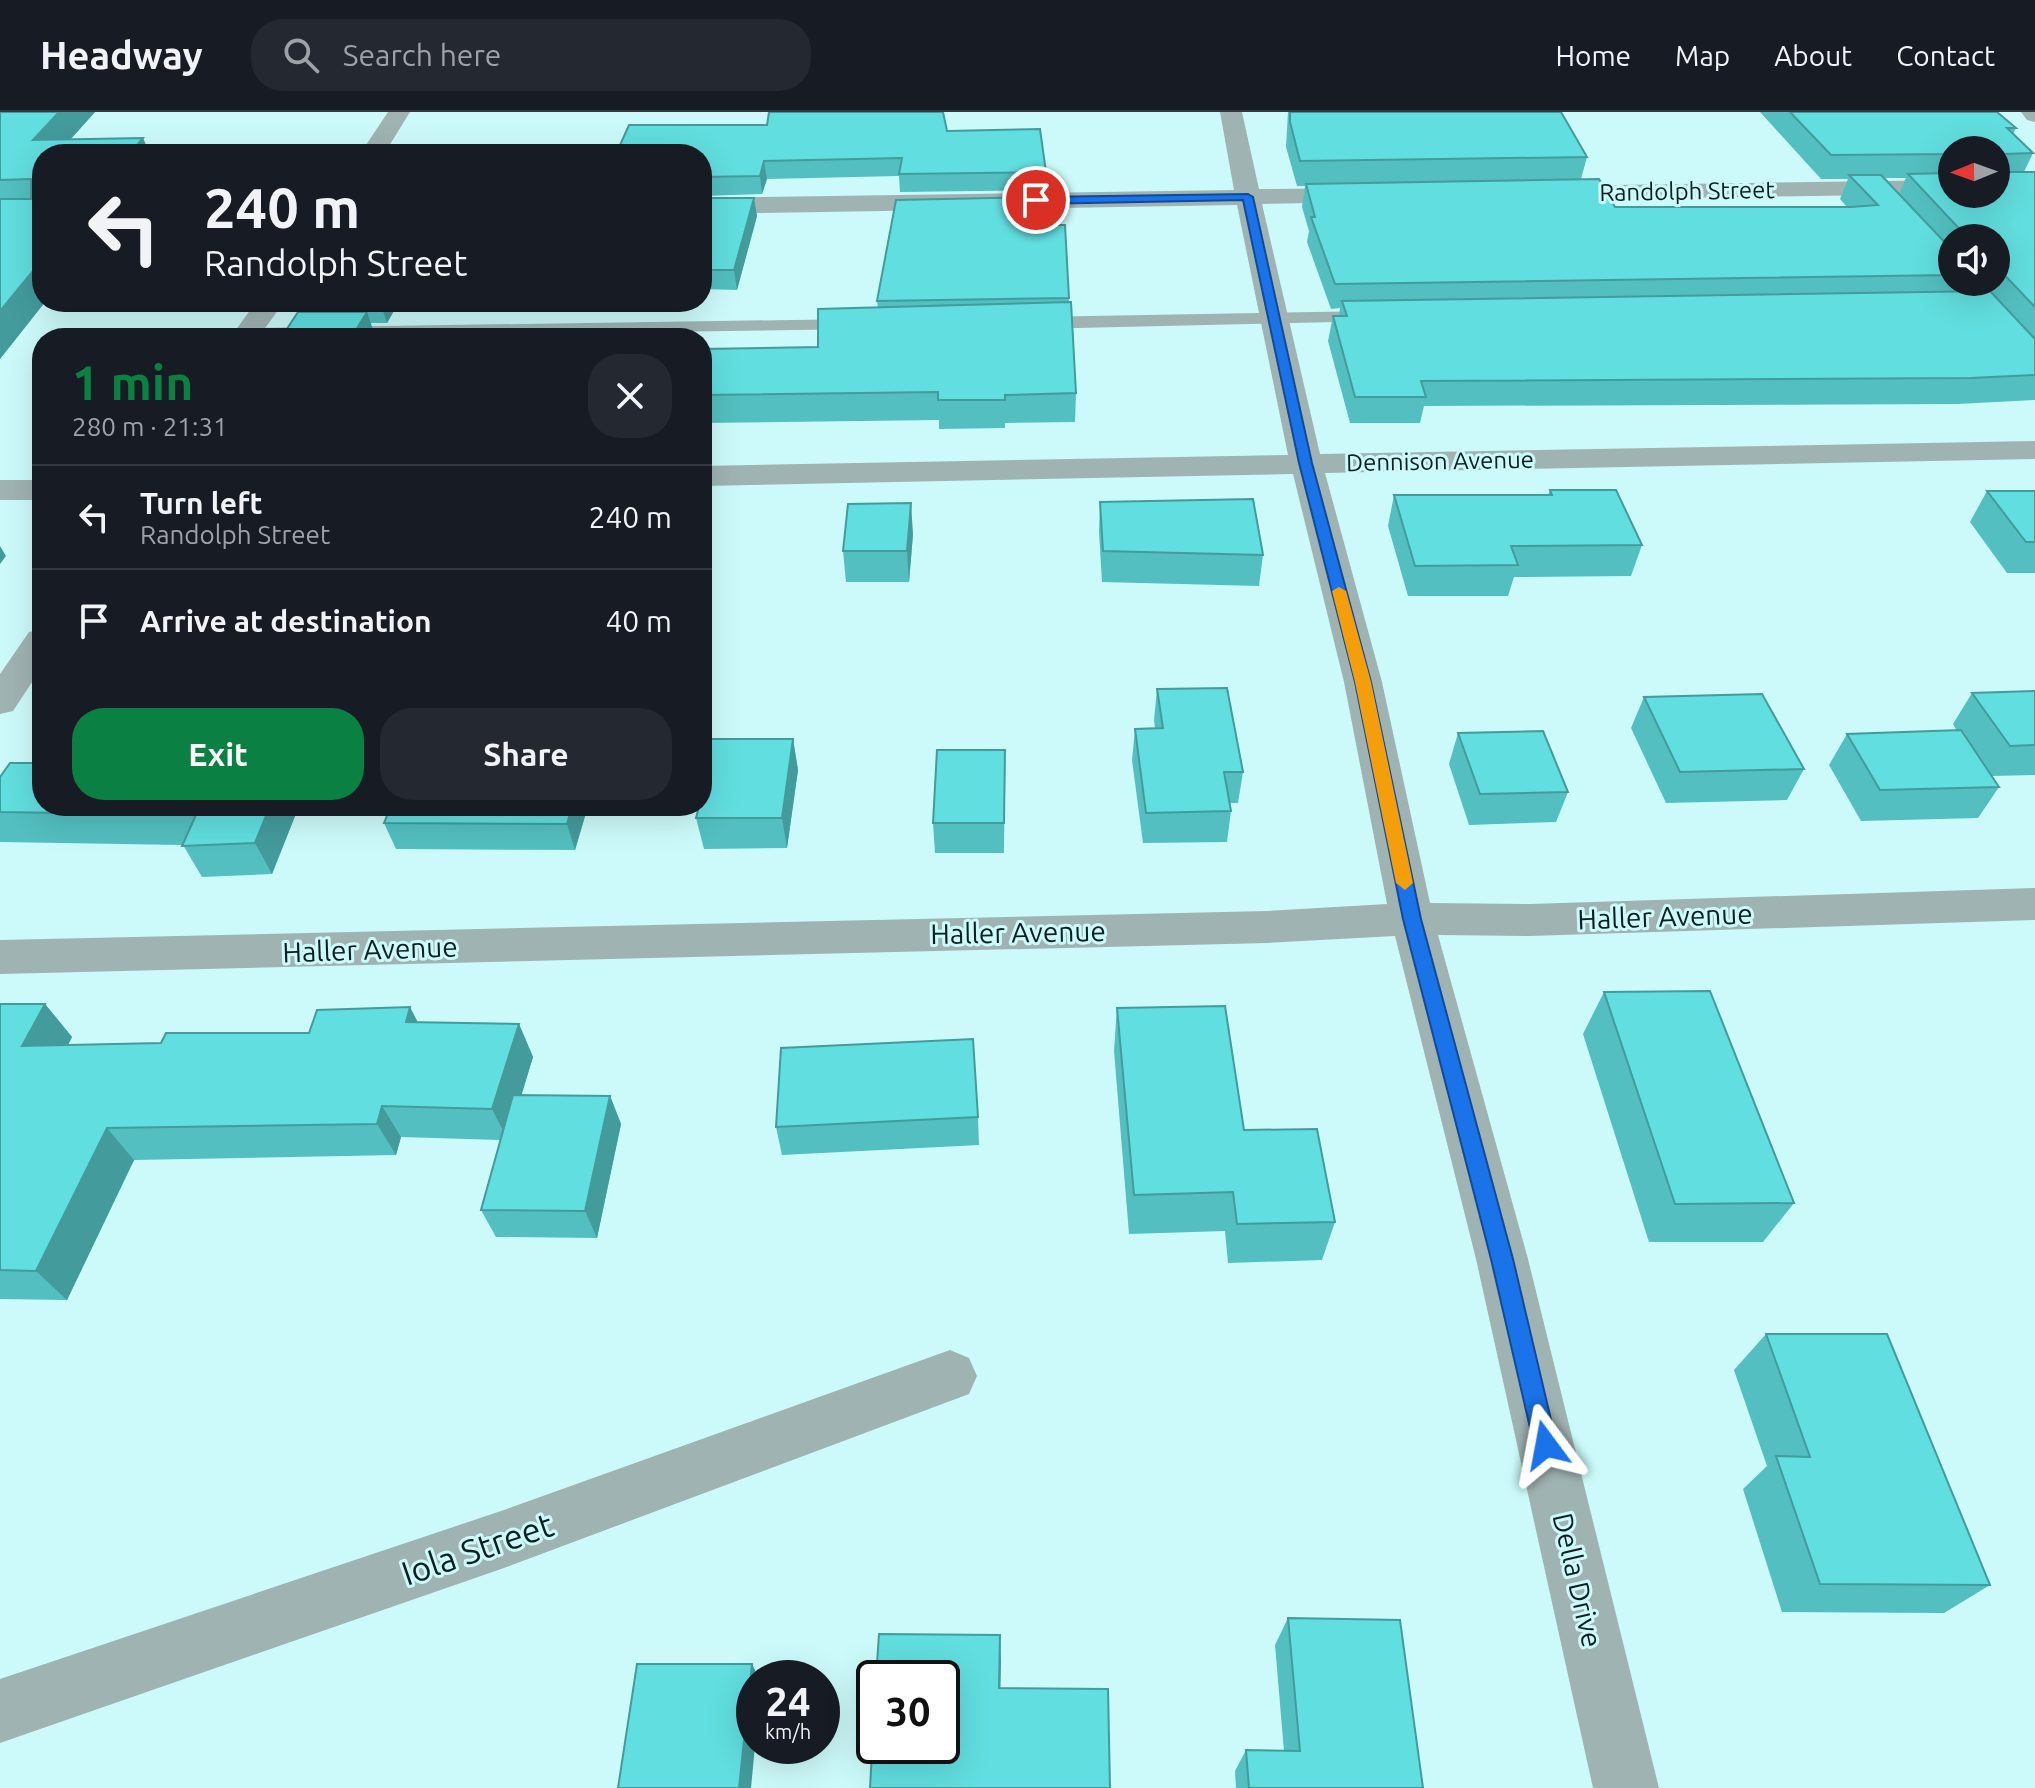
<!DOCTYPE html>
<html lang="en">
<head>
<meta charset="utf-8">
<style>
	:root { --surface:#171b24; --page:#242831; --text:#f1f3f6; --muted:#9ea1a6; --line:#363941; --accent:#0b8043 }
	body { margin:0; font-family:Ubuntu,sans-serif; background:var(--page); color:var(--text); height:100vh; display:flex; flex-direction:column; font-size:30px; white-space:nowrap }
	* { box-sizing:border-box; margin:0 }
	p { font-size:26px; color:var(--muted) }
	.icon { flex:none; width:44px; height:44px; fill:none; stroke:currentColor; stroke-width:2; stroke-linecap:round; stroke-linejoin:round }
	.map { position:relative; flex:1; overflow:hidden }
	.details { position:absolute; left:32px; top:216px; width:680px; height:488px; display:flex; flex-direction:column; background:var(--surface); border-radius:32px; box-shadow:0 8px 32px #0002 }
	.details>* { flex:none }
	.hud { position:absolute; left:32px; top:32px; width:680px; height:168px; border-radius:32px; box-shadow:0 8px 32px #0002; background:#171b24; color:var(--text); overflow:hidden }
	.needle { width:52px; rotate:269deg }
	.tools { position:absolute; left:1938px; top:24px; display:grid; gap:16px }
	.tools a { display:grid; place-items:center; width:72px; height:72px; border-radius:50%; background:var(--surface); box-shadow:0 8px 32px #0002; font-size:40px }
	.speed { position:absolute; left:736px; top:1548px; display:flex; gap:16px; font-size:40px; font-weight:700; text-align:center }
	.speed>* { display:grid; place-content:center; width:104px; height:104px; border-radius:50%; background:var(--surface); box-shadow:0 8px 32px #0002; line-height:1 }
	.speed small { font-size:20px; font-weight:400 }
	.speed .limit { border:4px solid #111; border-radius:12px; background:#fff; color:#111 }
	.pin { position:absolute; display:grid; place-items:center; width:68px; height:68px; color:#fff; margin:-34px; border:4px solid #fff; border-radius:50%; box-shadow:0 2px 8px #0007 }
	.me { position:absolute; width:88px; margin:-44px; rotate:347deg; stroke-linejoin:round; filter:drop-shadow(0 0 6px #0008) }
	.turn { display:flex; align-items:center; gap:28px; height:168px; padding:0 40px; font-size:36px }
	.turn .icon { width:104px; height:104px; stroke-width:2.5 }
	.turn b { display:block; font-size:56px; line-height:68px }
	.round { display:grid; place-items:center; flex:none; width:84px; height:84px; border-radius:32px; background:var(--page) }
	.headline { display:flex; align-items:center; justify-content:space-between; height:136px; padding:0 40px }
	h1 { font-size:48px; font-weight:700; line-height:60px; color:var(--accent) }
	.cta { display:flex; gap:16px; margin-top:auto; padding:16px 40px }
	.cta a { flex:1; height:92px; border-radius:32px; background:var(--accent); color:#fff; font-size:32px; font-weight:700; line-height:92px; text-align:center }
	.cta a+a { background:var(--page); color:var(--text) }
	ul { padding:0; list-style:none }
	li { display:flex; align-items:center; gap:24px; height:104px; padding:0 40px; border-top:2px solid var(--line) }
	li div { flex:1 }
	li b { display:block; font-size:30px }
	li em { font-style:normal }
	header { display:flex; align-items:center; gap:48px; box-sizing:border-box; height:112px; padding:0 40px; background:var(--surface); border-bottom:2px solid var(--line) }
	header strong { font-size:38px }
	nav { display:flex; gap:44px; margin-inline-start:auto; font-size:28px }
	.search { width:560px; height:72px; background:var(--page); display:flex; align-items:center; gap:20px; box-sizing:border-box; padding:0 28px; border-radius:32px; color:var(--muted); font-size:30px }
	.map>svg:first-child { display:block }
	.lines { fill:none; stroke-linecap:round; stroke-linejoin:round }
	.lane { fill:#a0b3b3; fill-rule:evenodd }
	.street { fill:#a0b3b3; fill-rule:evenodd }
	.wall { fill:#53bfc0; fill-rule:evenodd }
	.shaded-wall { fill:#449b9c }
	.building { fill:#61dedf; stroke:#449b9c; stroke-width:2 }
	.route { fill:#1a73e8; stroke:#114b97; stroke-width:2 }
	.slow { fill:#f59e0b }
	.labels { text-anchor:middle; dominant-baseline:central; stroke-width:6; stroke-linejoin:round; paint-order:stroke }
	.far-street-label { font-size:24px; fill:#0d1f1f; stroke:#ccfafa }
	.street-label { font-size:28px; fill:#0d1f1f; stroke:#ccfafa }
	.near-street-label { font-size:34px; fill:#0d1f1f; stroke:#ccfafa }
</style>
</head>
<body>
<header>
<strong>Headway</strong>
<div class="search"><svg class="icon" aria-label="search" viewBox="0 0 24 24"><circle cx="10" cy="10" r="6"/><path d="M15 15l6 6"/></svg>Search here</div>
<nav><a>Home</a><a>Map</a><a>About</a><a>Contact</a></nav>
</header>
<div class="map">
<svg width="2035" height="1676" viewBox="0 0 2035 1676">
	<rect width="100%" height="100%" fill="#ccfafa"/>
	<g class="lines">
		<path class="lane" d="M1952,170H1971L2035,240V258L2028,256Z
			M1373,199L1380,201L1383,205L1380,209L1033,217L1023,211L1033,205Z
			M857,207L867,213L864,217L240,226L237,222L247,216Z"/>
		<path class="street" d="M388,0H410L384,42H360Z
			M1220,0H1242L1259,77L1364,76L1373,78L1376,83L1373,88L1364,90L1262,92L1320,342L2035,329V347L1325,361L1382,570L1430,791L1530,792L2035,776V808L1530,824L1438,823L1528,1147L1659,1676H1593L1476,1147L1395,824L1267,831L0,862V828L1267,799L1387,792L1344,570L1293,362L702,374V354L1288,343L1237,93L702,102V86L1234,78Z
			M2021,0H2035V10L2027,8Z
			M1952,68V82L1548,88L1539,86L1536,81L1539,76L1548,74Z
			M256,190H284L258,226H230Z
			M0,368H42V388H0Z
			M42,517V555L13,599L0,602V562L29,520Z
			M950,1238L969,1246L977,1264L969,1282L504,1456L0,1631V1567L504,1398Z"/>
	</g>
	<path class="wall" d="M0,0H95L71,27L42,190H45L0,247Z
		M1288,0H1561L1587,45L1581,67L1615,95H1847L1840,87L1848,67H1821L1760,0H1997L2016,16L2013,22L2033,41L2024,60H2035V288L1958,292L1424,294L1420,311H1350L1328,229L1333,204H1339L1340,196L1331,197L1307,130L1309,119L1302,95L1305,74H1297L1286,35ZM1952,38H1996L1952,82ZM1885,66H1906L1899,82ZM1952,126H1996V170H1952ZM1971,170L1978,173L1984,179H1966Z
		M947,19L1046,60V78L900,80L899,64L767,67L762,82L702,84V42Z
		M702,86H754L757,104L737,178L702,177Z
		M1053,113L1069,186L1076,281L1075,310L1005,311V316L939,317V308L702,311V237L818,235L878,195L877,189Z
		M312,190H399L387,211H371L316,200Z
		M1550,378L1642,433L1631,464L1514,465L1508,484H1408L1388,414L1394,383H1548Z
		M1987,379H2035V461H2007L1970,410Z
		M1100,390L1263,443L1259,474L1102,470L1099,420Z
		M913,422L909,470H846L843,439Z
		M1157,577L1243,660L1238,691H1230L1231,699L1227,730L1143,731L1132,648L1135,617L1155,616L1154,608Z
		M2035,579V663L1992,664L1999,675L1978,706L1861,709L1829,653L1847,622L1957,619L1953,612L1972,581Z
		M1644,585L1804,657L1787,688L1666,691L1631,616Z
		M1458,621L1568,680L1556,710L1469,713L1449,652Z
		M793,627L798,658L787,736L704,737L696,706Z
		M1005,638L1004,741H935L933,711Z
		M0,665L299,694L272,762L202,765L183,733L0,730Z
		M588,694L575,738L396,737L384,711Z
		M1604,880L1794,1091L1763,1130H1649L1583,922Z
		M0,892H45L72,925L68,933L161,931L309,921L418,910L519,912L533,945L521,983L610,984L621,1012L597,1126L496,1125L481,1098L500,1028L401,1025L396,1043L134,1048L67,1188L0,1187Z
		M1117,896L1244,1018L1335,1110L1322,1148L1228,1151L1225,1119L1129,1122L1114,939Z
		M978,1005L979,1033L782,1043L776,1015Z
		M1766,1222L1990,1473L1944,1501L1782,1500L1743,1377L1767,1354L1734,1258Z
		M1288,1506L1423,1676H1236L1235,1659L1246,1638L1284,1639L1275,1533Z"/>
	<path class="shaded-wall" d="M59,0H95L57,42L33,28Z
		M143,26L150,42H130Z
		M764,49L767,67L762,82L760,64Z
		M754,86L757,104L737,178L734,158Z
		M42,148V190H45L0,247V199Z
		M380,190H399L387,211Z
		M367,200L376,226H351Z
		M911,391L913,422L909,470L907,439Z
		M0,434L6,444L0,452Z
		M793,627L798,658L787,736L782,706Z
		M270,694H299L272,762L255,731Z
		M572,694H588L575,738L567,712Z
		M45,892L72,925L51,967L22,934Z
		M410,895L427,928L406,910Z
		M519,912L533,945L508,1028L492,997Z
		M610,984L621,1012L597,1126L585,1099Z
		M382,994L401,1025L396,1043L377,1012Z
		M107,1016L134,1048L67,1188L36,1159Z
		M1000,1523L1001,1549L1000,1601L999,1576Z
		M752,1552L759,1566H754L755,1634L751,1676H739Z"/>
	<path class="building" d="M0,0H59L33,28L143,26L130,42H42V148L0,199V87H31V67L0,68Z
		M769,0H943L947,19L1040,17L1046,60L899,62L902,46L764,49L760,64L702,65V42H616L629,13H767Z
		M1290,0H1561L1587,45L1300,49L1290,10Z
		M1790,0H1997L2016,16H2007L2033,41L2005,42L2003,60H2035V195L1996,154V126H1966V124L1908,62L1952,61V82H1996V38H1952V42L1831,43Z
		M1849,63H1881L1952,138V163L1335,172L1311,105H1315L1306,72L1599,67L1615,95H1851L1878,93Z
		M1049,85L1053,113H1065L1069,186L877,189L896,88Z
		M702,86H754L734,158H702Z
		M1990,179L2035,227V263L1971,266L1421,269L1426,285H1355L1333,204H1347L1342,189Z
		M1071,190L1076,281L1005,283V288H938V280L702,283V237L818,235V197Z
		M298,200H367L351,226H281Z
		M1550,378H1616L1642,433L1511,434L1518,453L1415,454L1394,383H1552Z
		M1987,379H2035V430H2026Z
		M1253,387L1263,443L1103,439L1100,390Z
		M911,391L907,439H843L848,392Z
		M1227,576L1243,660H1224L1231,699L1146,701L1135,617L1163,616L1157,577Z
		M2035,579V633L2010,634L1972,581Z
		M1762,582L1804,657L1680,660L1644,585Z
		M1961,618L1999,675L1880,678L1847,622Z
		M1543,619L1568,680L1480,682L1458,621Z
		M711,627H793L782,706H696L699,694H702V677Z
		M937,638H1005L1004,711H933Z
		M10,651H42V694H270L255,731L182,734L196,703L0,700V665Z
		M391,694H572L567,712L384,711Z
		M1710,879L1794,1091L1675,1092L1604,880Z
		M0,892H45L22,934L161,931L166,921H309L317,898L410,895L406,910L519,912L492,997L382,994L377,1012L107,1016L36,1159L0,1158Z
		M1225,894L1244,1018L1317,1017L1335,1110L1237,1112L1233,1080L1134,1083L1117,896Z
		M973,927L978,1005L776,1015L781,936Z
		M513,983L610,984L585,1099L481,1098Z
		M1766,1222H1887L1990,1473L1820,1472L1776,1344L1810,1345Z
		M1288,1506L1400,1508L1423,1676H1249L1246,1638L1300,1639Z
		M879,1522L1000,1523L999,1576L1108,1577L1110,1676H870L874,1604V1634H942V1566H876Z
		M637,1552H752L739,1676H618Z"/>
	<path class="route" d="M1248,82L1253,85L1312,351L1371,570L1421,807L1513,1147L1557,1333L1554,1342L1546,1345L1538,1342L1534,1333L1491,1147L1403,807L1355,570L1299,351L1243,88L1036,92L1030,88L1036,85Z"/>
	<path class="slow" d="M1339,475L1346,479L1371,570L1413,771L1405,778L1396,771L1355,570L1332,479Z"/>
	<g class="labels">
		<g class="far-street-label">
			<text transform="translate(1687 79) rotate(-1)">Randolph Street</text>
			<text transform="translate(1440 349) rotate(-1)">Dennison Avenue</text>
		</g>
		<g class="street-label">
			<text transform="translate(1665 804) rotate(-2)">Haller Avenue</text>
			<text transform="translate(1018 820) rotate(-1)">Haller Avenue</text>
			<text transform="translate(370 837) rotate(-2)">Haller Avenue</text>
			<text transform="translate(1578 1468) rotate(77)">Della Drive</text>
		</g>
		<g class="near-street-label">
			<text transform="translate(477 1436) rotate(-19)">Iola Street</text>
		</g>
	</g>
</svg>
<div class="tools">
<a><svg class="needle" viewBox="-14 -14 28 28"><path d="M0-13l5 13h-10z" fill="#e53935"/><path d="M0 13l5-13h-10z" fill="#9ea1a6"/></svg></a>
<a><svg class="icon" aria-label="sound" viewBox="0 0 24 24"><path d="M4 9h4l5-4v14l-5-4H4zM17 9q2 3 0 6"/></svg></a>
</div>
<div class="speed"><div>24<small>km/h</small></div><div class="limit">30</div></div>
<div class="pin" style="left:1036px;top:88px;background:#d93025"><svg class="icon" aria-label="arrive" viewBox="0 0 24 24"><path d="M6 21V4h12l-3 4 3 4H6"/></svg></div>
<svg class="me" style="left:1546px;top:1333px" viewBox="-20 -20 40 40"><path d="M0-17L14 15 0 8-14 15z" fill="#1a73e8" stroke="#fff" stroke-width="4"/></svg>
<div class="hud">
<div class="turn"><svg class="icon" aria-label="left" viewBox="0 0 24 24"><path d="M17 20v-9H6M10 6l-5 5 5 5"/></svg><div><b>240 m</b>Randolph Street</div></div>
</div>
<section class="details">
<div class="headline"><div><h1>1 min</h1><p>280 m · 21:31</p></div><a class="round"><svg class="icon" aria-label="close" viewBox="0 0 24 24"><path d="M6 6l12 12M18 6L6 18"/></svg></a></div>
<ul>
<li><svg class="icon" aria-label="left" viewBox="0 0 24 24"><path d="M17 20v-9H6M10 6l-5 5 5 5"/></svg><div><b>Turn left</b><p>Randolph Street</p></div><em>240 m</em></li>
<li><svg class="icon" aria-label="arrive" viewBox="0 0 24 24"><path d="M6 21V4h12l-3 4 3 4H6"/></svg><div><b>Arrive at destination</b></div><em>40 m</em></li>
</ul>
<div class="cta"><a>Exit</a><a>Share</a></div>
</section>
</div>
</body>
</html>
